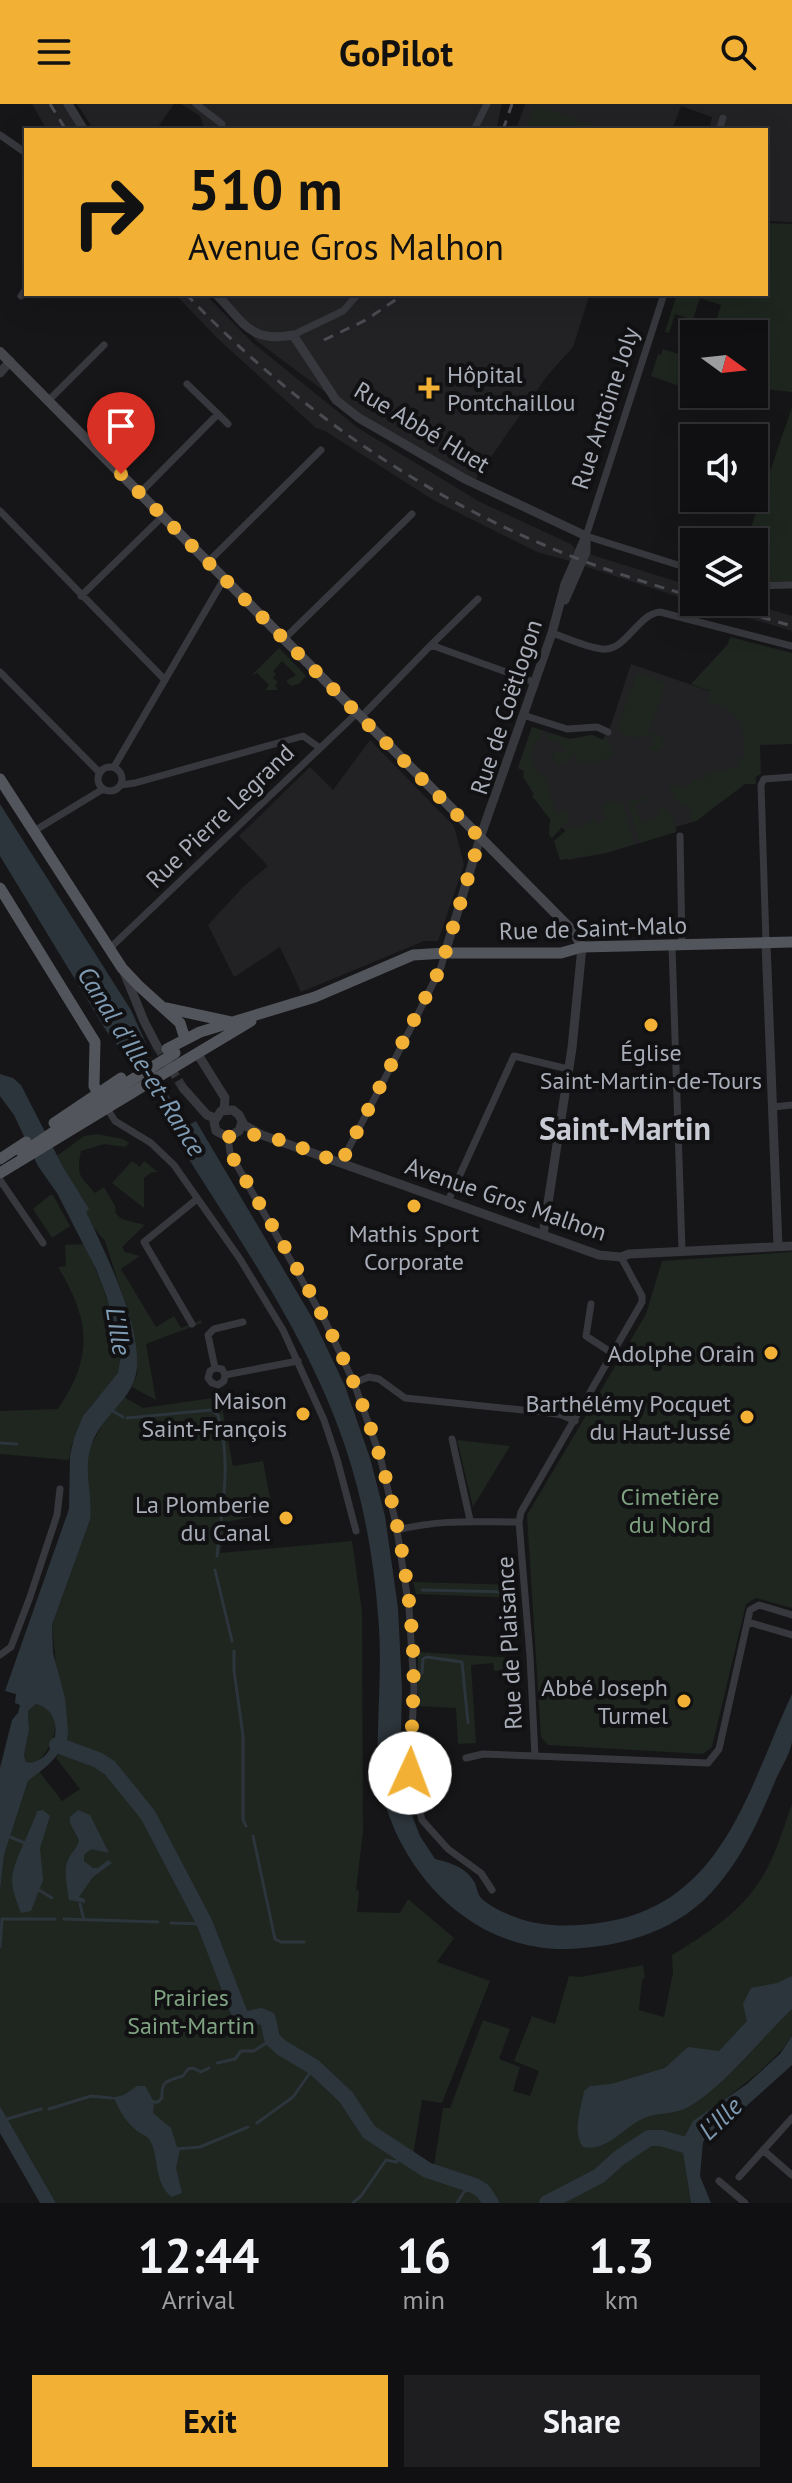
<!DOCTYPE html>
<html lang="en">
<head>
<meta charset="utf-8">
<style>
	:root { --surface:#101012; --page:#1e1e20; --text:#f1f3f6; --muted:#9c9d9f; --line:#303032; --accent:#f2b134 }
	body { margin:0; font-family:"PT Sans",sans-serif; background:var(--page); color:var(--text); height:100vh; display:flex; flex-direction:column; font-size:30px; white-space:nowrap }
	* { box-sizing:border-box; margin:0 }
	p { font-size:26px; color:var(--muted) }
	.icon { flex:none; width:44px; height:44px; fill:none; stroke:currentColor; stroke-width:2; stroke-linecap:round; stroke-linejoin:round }
	.map { position:relative; height:2099px; overflow:hidden }
	.drawer { display:flex; flex-direction:column; background:var(--surface); flex:1 }
	.drawer>* { flex:none }
	.guide { position:absolute; left:24px; top:24px; width:744px; height:168px; border-radius:0px; box-shadow:0 8px 32px #0002,0 0 0 2px var(--line); background:#f2b134; color:#111; overflow:hidden }
	.needle { width:52px; rotate:105deg }
	.buttons { position:absolute; left:680px; top:216px; display:grid; gap:16px }
	.buttons a { display:grid; place-items:center; width:88px; height:88px; border-radius:0px; background:var(--surface); box-shadow:0 8px 32px #0002,0 0 0 2px var(--line); font-size:40px }
	.pin { position:absolute; display:grid; place-items:center; width:68px; height:68px; color:#fff; margin:-82px -34px; border-radius:50% 50% 50% 0; rotate:-45deg; box-shadow:0 0 8px #0007 }
	.pin .icon { rotate:45deg }
	.me { position:absolute; width:88px; margin:-44px; rotate:2deg; stroke-linejoin:round; filter:drop-shadow(0 0 6px #0008) }
	.turn { display:flex; align-items:center; gap:28px; height:168px; padding:0 32px; font-size:36px }
	.turn .icon { width:104px; height:104px; stroke-width:2.5 }
	.turn b { display:block; font-size:56px; line-height:68px }
	.eta { display:flex; justify-content:space-evenly; align-items:center; height:136px; text-align:center }
	.eta b { font-size:48px; font-weight:800; line-height:56px }
	.button { display:flex; gap:16px; margin-top:auto; padding:16px 32px }
	.button a { flex:1; height:92px; border-radius:0px; background:var(--accent); color:#111; font-size:32px; font-weight:800; line-height:92px; text-align:center }
	.button a+a { background:var(--page); color:var(--text) }
	header { display:flex; justify-content:space-between; align-items:center; height:104px; padding:0 32px; background:var(--accent); color:#111; font-size:36px; font-weight:800 }
	.map>svg:first-child { display:block }
	.built { fill:#222225 }
	.green { fill:#1e261f }
	.water { fill:#2c353c; fill-rule:evenodd }
	.lines { fill:none; stroke-linecap:round; stroke-linejoin:round }
	.stream { stroke:#2c353c; stroke-width:3 }
	.river { stroke:#2c353c; stroke-width:16 }
	.tertiary-tunnel { stroke:#333438; stroke-width:9; stroke-dasharray:9 4.5; stroke-linecap:butt }
	.minor { stroke:#37383d; stroke-width:7 }
	.tertiary { stroke:#37383d; stroke-width:9 }
	.secondary { stroke:#45474d; stroke-width:10 }
	.primary { stroke:#53555c; stroke-width:11 }
	.rail { stroke:#4a4c52; stroke-width:3; stroke-dasharray:10 8; stroke-linecap:butt }
	.primary-bridge { stroke:#53555c; stroke-width:11 }
	.route { stroke:#f2b134; stroke-width:14; stroke-dasharray:0 25.2 }
	.poi-dot { fill:#f2b134; stroke:#111113; stroke-width:3 }
	.labels { text-anchor:middle; dominant-baseline:central; stroke-width:8; stroke-linejoin:round; paint-order:stroke }
	.poi-label { font-size:24px; fill:#a8adb8; stroke:#111113; text-anchor:end }
	.street-label { font-size:24px; fill:#a8adb8; stroke:#111113 }
	.park-label { font-size:24px; fill:#7fa381; stroke:#111113 }
	.water-label { font-size:26px; font-style:italic; fill:#7f9bb3; stroke:#111113 }
	.district-label { font-size:32px; font-weight:bold; fill:#c9ccd4; stroke:#111113 }
</style>
</head>
<body>
<header><svg class="icon" aria-label="menu" viewBox="0 0 24 24"><path d="M4 6h16M4 12h16M4 18h16"/></svg>GoPilot<svg class="icon" aria-label="search" viewBox="0 0 24 24"><circle cx="10" cy="10" r="6"/><path d="M15 15l6 6"/></svg></header>
<div class="map">
<svg width="792" height="2099" viewBox="0 0 792 2099">
	<rect width="100%" height="100%" fill="#161618"/>
	<path class="built" d="M32,0H65L80,26H47Z
		M77,0H174L156,26H94Z
		M181,0H502L496,26H205L200,12Z
		M525,0H792V118L766,117V26H709L712,13L681,2L672,26H516Z
		M175,190H205L253,239L358,324L480,398L571,440L575,445L570,457L537,448L435,397L325,327L316,324L217,234Z
		M211,190H590L573,243L547,272L471,382L336,296L258,238Z
		M589,450L694,483V498L584,462Z
		M695,498H745L792,512V527Z
		M631,560L750,601L753,604L756,680H745L696,717L676,723V728L606,749L568,756L565,727L530,685L532,682L523,673L524,667L518,664L532,623L570,635L592,631L603,636L610,624Z
		M370,636L454,722L464,761L438,837H424L301,888L280,843L234,873L208,821L243,783L268,762L239,732L310,663L333,686Z"/>
	<path class="green" d="M535,1L599,24L598,26H525Z
		M766,119L792,120V288L754,284V230H727V227L714,223L721,201L700,194L690,224L685,222L687,214L675,210L669,229L665,228L677,190H766Z
		M663,245L694,255V287L651,272L658,250L661,251Z
		M792,303V478L754,479V438H746Z
		M730,533L792,549V640L760,641L761,670L755,673L756,680H745L696,717L689,719L691,712L688,702L683,703L675,695L669,683L677,680L679,685L692,681L691,676L708,674L707,670L739,663L737,656L745,653C743,620 743,607 707,598L710,587L691,580L728,540Z
		M279,544L306,572L299,580L291,582L286,577L296,571L282,557L273,567L276,570L273,574L278,578L275,582L278,586H265L269,581L257,569L251,572Z
		M637,569L666,579L649,627L664,635L663,642L656,647H649L647,644L654,642L651,630L633,634L619,627L620,618Z
		M532,623L543,627L540,634L535,637L531,650L536,667L545,672L556,710L569,707L568,717L552,734L549,731L550,715L532,692L534,690L523,673L524,667L518,664Z
		M548,629L570,635L592,631L602,636L606,631L615,651L589,661L587,657L578,660L575,650L570,651L571,657L555,661L552,648H566L559,639L547,635Z
		M645,692L647,696L635,700L641,719L660,713L658,704L664,703L672,711L676,728L640,739L628,698Z
		M608,697L623,700L635,740L606,749L560,756L554,737L569,724H579L594,715L598,720L607,714L601,703Z
		M97,1030L123,1035L129,1039L125,1043L104,1040L81,1047C76,1072 80,1072 95,1089L104,1083L115,1102L116,1110L122,1115L145,1121L122,1143L125,1148L140,1152L121,1165L156,1223L174,1212L181,1224L201,1216L202,1219L146,1240L156,1296L132,1283L137,1270L131,1218L105,1137L86,1115L57,1052L84,1032Z
		M132,1057L140,1063L144,1057L158,1068H152L144,1074V1104L112,1079Z
		M50,1091H53L70,1122L52,1134L33,1105Z
		M85,1140C97,1169 130,1242 117,1271C112,1282 100,1290 93,1299C81,1314 71,1337 69,1356L0,1350V1307L58,1305C94,1252 90,1216 58,1163L66,1162L65,1141Z
		M792,1148V1504L756,1494L746,1500L712,1643L703,1650L548,1641L541,1633L527,1411L646,1210L662,1157Z
		M124,1293L143,1304L220,1293L233,1362L263,1357L273,1409L226,1418L220,1449L352,1437L362,1507L363,1728L356,1786L359,1787L357,1808L400,1809L408,1795L454,1834L437,1858L490,1877L442,1999L422,1996L413,2052L434,2062L443,2004H450L483,1916L510,1925L499,1955L520,1963L513,1987L530,1992L539,1967L514,1957L532,1912L555,1920L569,1872L581,1873L643,1861L645,1874L642,1876L639,1906L664,1913L673,1869L672,1851C705,1831 740,1809 761,1775C775,1753 783,1725 792,1700V1932C763,1976 710,1996 681,2040L674,2039L683,2049L691,2099H56L0,2002V1787L4,1751L28,1677L39,1667L62,1697L80,1685L56,1654L64,1644L52,1521L90,1416L87,1363L90,1344L105,1315Z
		M457,1336L510,1342L473,1403Z
		M413,1478L515,1481V1494L416,1490Z
		M418,1548L514,1554L515,1565L494,1567L493,1559L471,1561L476,1639L458,1640L456,1604L418,1602Z
		M36,1600C69,1609 53,1642 37,1659L26,1658L24,1651L29,1626L28,1607Z"/>
	<path class="water" d="M0,700L131,906L149,946L146,949L165,982L164,984L187,1022L196,1017L314,1217L345,1282L370,1354L385,1412L398,1504L402,1585L400,1669L403,1688L420,1732L435,1755C451,1759 466,1763 475,1779C477,1785 478,1791 482,1795C491,1803 504,1809 515,1813C543,1824 575,1823 605,1818C724,1799 748,1684 792,1590C792,1605 792,1623 792,1638C790,1650 781,1664 776,1675C760,1713 745,1749 718,1781C680,1827 623,1843 567,1845C469,1847 394,1764 379,1673C376,1657 378,1641 378,1625C379,1592 381,1557 379,1524C375,1462 365,1403 346,1345C308,1230 236,1133 174,1031L182,1025L159,987H156L134,956L131,958L107,928L0,752Z
		M0,970L13,974L21,981L63,1063L89,1105L86,1108C104,1146 153,1242 132,1282C120,1304 98,1318 91,1343C83,1367 93,1391 90,1416L52,1521L53,1549L65,1594L68,1627L67,1636L64,1644L47,1662L28,1677L4,1751L0,1787V1664L12,1616L18,1609L20,1601L15,1599L16,1590L5,1587L69,1405L70,1352L74,1334L83,1312L118,1269L121,1251L107,1194L96,1165L57,1089L38,1062L14,1011L0,992ZM36,1600C72,1610 52,1664 26,1658L24,1651L29,1626L28,1607Z
		M43,1706L50,1712L40,1744L43,1776L31,1807L21,1809C17,1799 12,1786 12,1776C13,1756 31,1728 37,1707Z
		M78,1706L90,1711L109,1749L91,1745L84,1751V1757L93,1764H98L108,1756L112,1759L93,1773L79,1793L85,1795V1799L69,1796C68,1785 62,1765 69,1754C73,1746 77,1745 79,1736L70,1719V1713Z
		M792,1872V1905C763,1932 718,1990 684,2005C671,2011 656,2008 642,2015C623,2024 607,2048 583,2043C572,2029 581,2004 584,1987L590,1982L611,1980L665,1964L688,1943L719,1947L747,1917L743,1900L751,1884L777,1879Z
		M792,1932V1961L743,2005L710,2029L703,2038L700,2072L711,2099H691L683,2049L672,2039L681,2040L693,2017L747,1980L780,1950Z
		M137,1982H145L154,1998L153,2009L171,2024L177,2043L180,2045L176,2064L182,2089L172,2093C152,2079 160,2046 148,2034C145,2031 141,2030 137,2027C127,2019 120,2008 115,1996L110,1994L124,1991Z
		M0,2002L56,2099H40L0,2029Z"/>
	<g class="lines">
		<path class="stream" d="M109,1305L123,1313
			M127,1314L211,1306L218,1311C232,1355 222,1407 217,1452
			M0,1339L17,1340
			M215,1466L232,1537
			M422,1486L510,1488
			M234,1547V1566L243,1632V1716L246,1722
			M422,1569L423,1555L427,1553L462,1558L468,1619
			M253,1732L275,1835L281,1838H304
			M10,1733L25,1739
			M39,1786L52,1794
			M80,1800L84,1816
			M64,1815L158,1818
			M171,1819L205,1820
			M0,1843L2,1815H55
			M217,1959L235,1955L241,1947H254L272,1935
			M153,1998H158L162,1994C161,1976 167,1977 183,1972L188,1965L193,1964L201,1968L209,1964
			M49,2005L91,1992L111,1994
			M7,2015L41,2005
			M257,2019L293,1993L314,1963
			M176,2045L200,2043L248,2023
			M353,2099L361,2092L386,2056L396,2058L403,2052
			M457,2099L469,2080"/>
		<path class="river" d="M57,1641L98,1656L110,1664L148,1711L205,1820L242,1916L261,1912L268,1915L272,1935L282,1944L314,1963L346,1993L369,2028L427,2066L475,2082L483,2087L491,2099
			M547,2099L599,2072L619,2054L649,2034H661L692,2043"/>
		<path class="tertiary-tunnel" d="M157,942L183,984"/>
		<path class="minor" d="M196,0L222,20L221,26
			M474,26L487,0
			M719,26L723,14
			M0,31L26,49
			M664,190L586,432L694,466
			M21,192L26,185
			M293,231L343,207L358,190
			M49,296L104,241
			M218,310L228,320
			M140,389L218,310L187,280
			M0,407L165,576
			M208,458L321,346
			M754,482L792,481
			M81,492L163,412
			M552,529C567,534 585,543 602,545C626,548 637,510 660,508L792,542
			M284,535L412,410
			M431,541L478,495
			M0,568L100,669
			M523,611L567,625L597,623L608,628
			M361,613L431,541L534,578
			M98 675a12 12 0 1 1 24 0a12 12 0 1 1-24 0Z
			M114,663L224,475
			M121,681L135,679L303,632L320,644
			M34,727L103,685
			M680,732L682,842
			M766,839L761,681L764,675L792,673
			M672,842L682,1146
			M110,844L357,609
			M105,1001L115,1017L151,1039L174,1061L240,1155L283,1226L324,1316L337,1355L356,1427
			M773,1003L792,1001
			M228,1033L230,1049L326,1219L354,1279L380,1352L396,1420L409,1504L414,1584L410,1669L422,1716L448,1745L481,1769L492,1786
			M341,1059L415,916L441,863L445,849
			M0,1076L43,1139
			M448,1097L514,952L568,965
			M591,1200L586,1232L612,1249
			M192,1220L144,1138L197,1095
			M215,1264L208,1231L214,1225L243,1218
			M225,1271L222,1265L215,1264L210,1267L208,1274L212,1279L218,1281L224,1277L225,1271L298,1257
			M354,1279L369,1273L379,1275L405,1294L543,1308L562,1311L575,1317
			M452,1335L470,1416
			M519,1418L521,1408L642,1198V1192L621,1153
			M397,1426C443,1415 474,1418 519,1418L530,1552L535,1652L708,1659L719,1645L750,1506L759,1501L792,1511
			M748,1518L792,1531
			M0,1551L11,1543L30,1493L57,1411L60,1385
			M466,1654L483,1650L535,1652
			M763,2046L792,2071
			M739,2073L792,2014
			M719,2077L745,2099"/>
		<path class="tertiary" d="M68,0L84,26
			M216,190C244,218 249,239 293,231L336,296L359,314L465,375L586,432
			M0,269L10,257
			M565,496L586,448V435
			M766,839L778,1142
			M445,849L480,734L552,529L565,480L586,432
			M124,868L144,917L157,942
			M197,949L225,994L224,1006
			M183,984L207,1011L215,1014
			M242,1018L239,1027L228,1033L216,1027L214,1018L221,1007L233,1006L239,1011L244,1021L262,1031L599,1151L621,1153L629,1150L792,1142
			M543,1131L572,944L582,843"/>
		<path class="secondary" d="M0,248L562,816L574,828L582,843"/>
		<path class="primary" d="M0,675L122,864L139,882L180,919L185,935
			M0,784L95,938L94,982L98,989
			M166,904L231,918
			M167,945L200,928L315,893L413,851L445,849H561L582,843L792,838
			M181,959L251,917
			M54,1019L121,974
			M22,1049L125,980
			M0,1055L26,1038
			M0,1069L130,990"/>
		<path class="rail" d="M50,0L66,26
			M503,26L512,0
			M186,190C288,297 407,383 544,441C592,462 643,478 694,493
			M324,236L366,216L404,190
			M709,498L792,522"/>
		<path class="primary-bridge" d="M125,980L175,949
			M130,990L181,959"/>
	</g>
	<g class="lines">
		<path class="route" d="M121,370L480,734L441,863L341,1059C309,1048 261,1022 228,1033L230,1049C268,1116 310,1182 342,1252C384,1343 408,1447 413,1547C415,1588 411,1628 410,1669"/>
	</g>
	<g class="poi-dot">
		<path d="M425 272h8v8h8v8h-8v8h-8v-8h-8v-8h8z"/>
		<circle cx="651" cy="921" r="8"/>
		<circle cx="414" cy="1102" r="8"/>
		<circle cx="771" cy="1249" r="8"/>
		<circle cx="303" cy="1310" r="8"/>
		<circle cx="747" cy="1313" r="8"/>
		<circle cx="286" cy="1414" r="8"/>
		<circle cx="684" cy="1597" r="8"/>
	</g>
	<g class="labels">
		<g class="poi-label">
			<text x="447" y="270" text-anchor="start">Hôpital<tspan x="447" dy="28">Pontchaillou</tspan></text>
			<text x="651" y="948" text-anchor="middle">Église<tspan x="651" dy="28">Saint-Martin-de-Tours</tspan></text>
			<text x="414" y="1129" text-anchor="middle">Mathis Sport<tspan x="414" dy="28">Corporate</tspan></text>
			<text x="755" y="1249">Adolphe Orain</text>
			<text x="287" y="1296">Maison<tspan x="287" dy="28">Saint-François</tspan></text>
			<text x="731" y="1299">Barthélémy Pocquet<tspan x="731" dy="28">du Haut-Jussé</tspan></text>
			<text x="270" y="1400">La Plomberie<tspan x="270" dy="28">du Canal</tspan></text>
			<text x="668" y="1583">Abbé Joseph<tspan x="668" dy="28">Turmel</tspan></text>
		</g>
		<g class="street-label">
			<text transform="translate(605 304) rotate(-72)">Rue Antoine Joly</text>
			<text transform="translate(422 323) rotate(31)">Rue Abbé Huet</text>
			<text transform="translate(506 603) rotate(-72)">Rue de Coëtlogon</text>
			<text transform="translate(220 712) rotate(-44)">Rue Pierre Legrand</text>
			<text transform="translate(593 824) rotate(-2)">Rue de Saint-Malo</text>
			<text transform="translate(506 1095) rotate(19)">Avenue Gros Malhon</text>
			<text transform="translate(509 1539) rotate(-93)">Rue de Plaisance</text>
		</g>
		<g class="park-label">
			<text x="670" y="1392">Cimetière<tspan x="670" dy="28">du Nord</tspan></text>
			<text x="191" y="1893">Prairies<tspan x="191" dy="28">Saint-Martin</tspan></text>
		</g>
		<g class="water-label">
			<text transform="translate(142 957) rotate(58)">Canal d'Ille-et-Rance</text>
			<text transform="translate(119 1227) rotate(81)">L'Ille</text>
			<text transform="translate(720 2014) rotate(-44)">L'Ille</text>
		</g>
		<g class="district-label">
			<text x="625" y="1024">Saint-Martin</text>
		</g>
	</g>
</svg>
<div class="buttons">
<a><svg class="needle" viewBox="-14 -14 28 28"><path d="M0-13l5 13h-10z" fill="#e53935"/><path d="M0 13l5-13h-10z" fill="#9c9d9f"/></svg></a>
<a><svg class="icon" aria-label="sound" viewBox="0 0 24 24"><path d="M4 9h4l5-4v14l-5-4H4zM17 9q2 3 0 6"/></svg></a>
<a><svg class="icon" aria-label="layers" viewBox="0 0 24 24"><path d="M12 4l9 5-9 5-9-5zM3 14l9 5 9-5"/></svg></a>
</div>
<div class="pin" style="left:121px;top:370px;background:#d93025"><svg class="icon" aria-label="arrive" viewBox="0 0 24 24"><path d="M6 21V4h12l-3 4 3 4H6"/></svg></div>
<svg class="me" style="left:410px;top:1669px" viewBox="-20 -20 40 40"><circle r="19" fill="#fff"/><path d="M0-13L10 11 0 6-10 11z" fill="#f2b134"/></svg>
<div class="guide">
<div class="turn"><svg class="icon" aria-label="right" viewBox="0 0 24 24"><path d="M7 20v-9h11M14 6l5 5-5 5"/></svg><div><b>510 m</b>Avenue Gros Malhon</div></div>
</div>
</div>
<section class="drawer">
<div class="eta">
<div><b>12:44</b><p>Arrival</p></div>
<div><b>16</b><p>min</p></div>
<div><b>1.3</b><p>km</p></div>
</div>
<div class="button"><a>Exit</a><a>Share</a></div>
</section>
</body>
</html>
